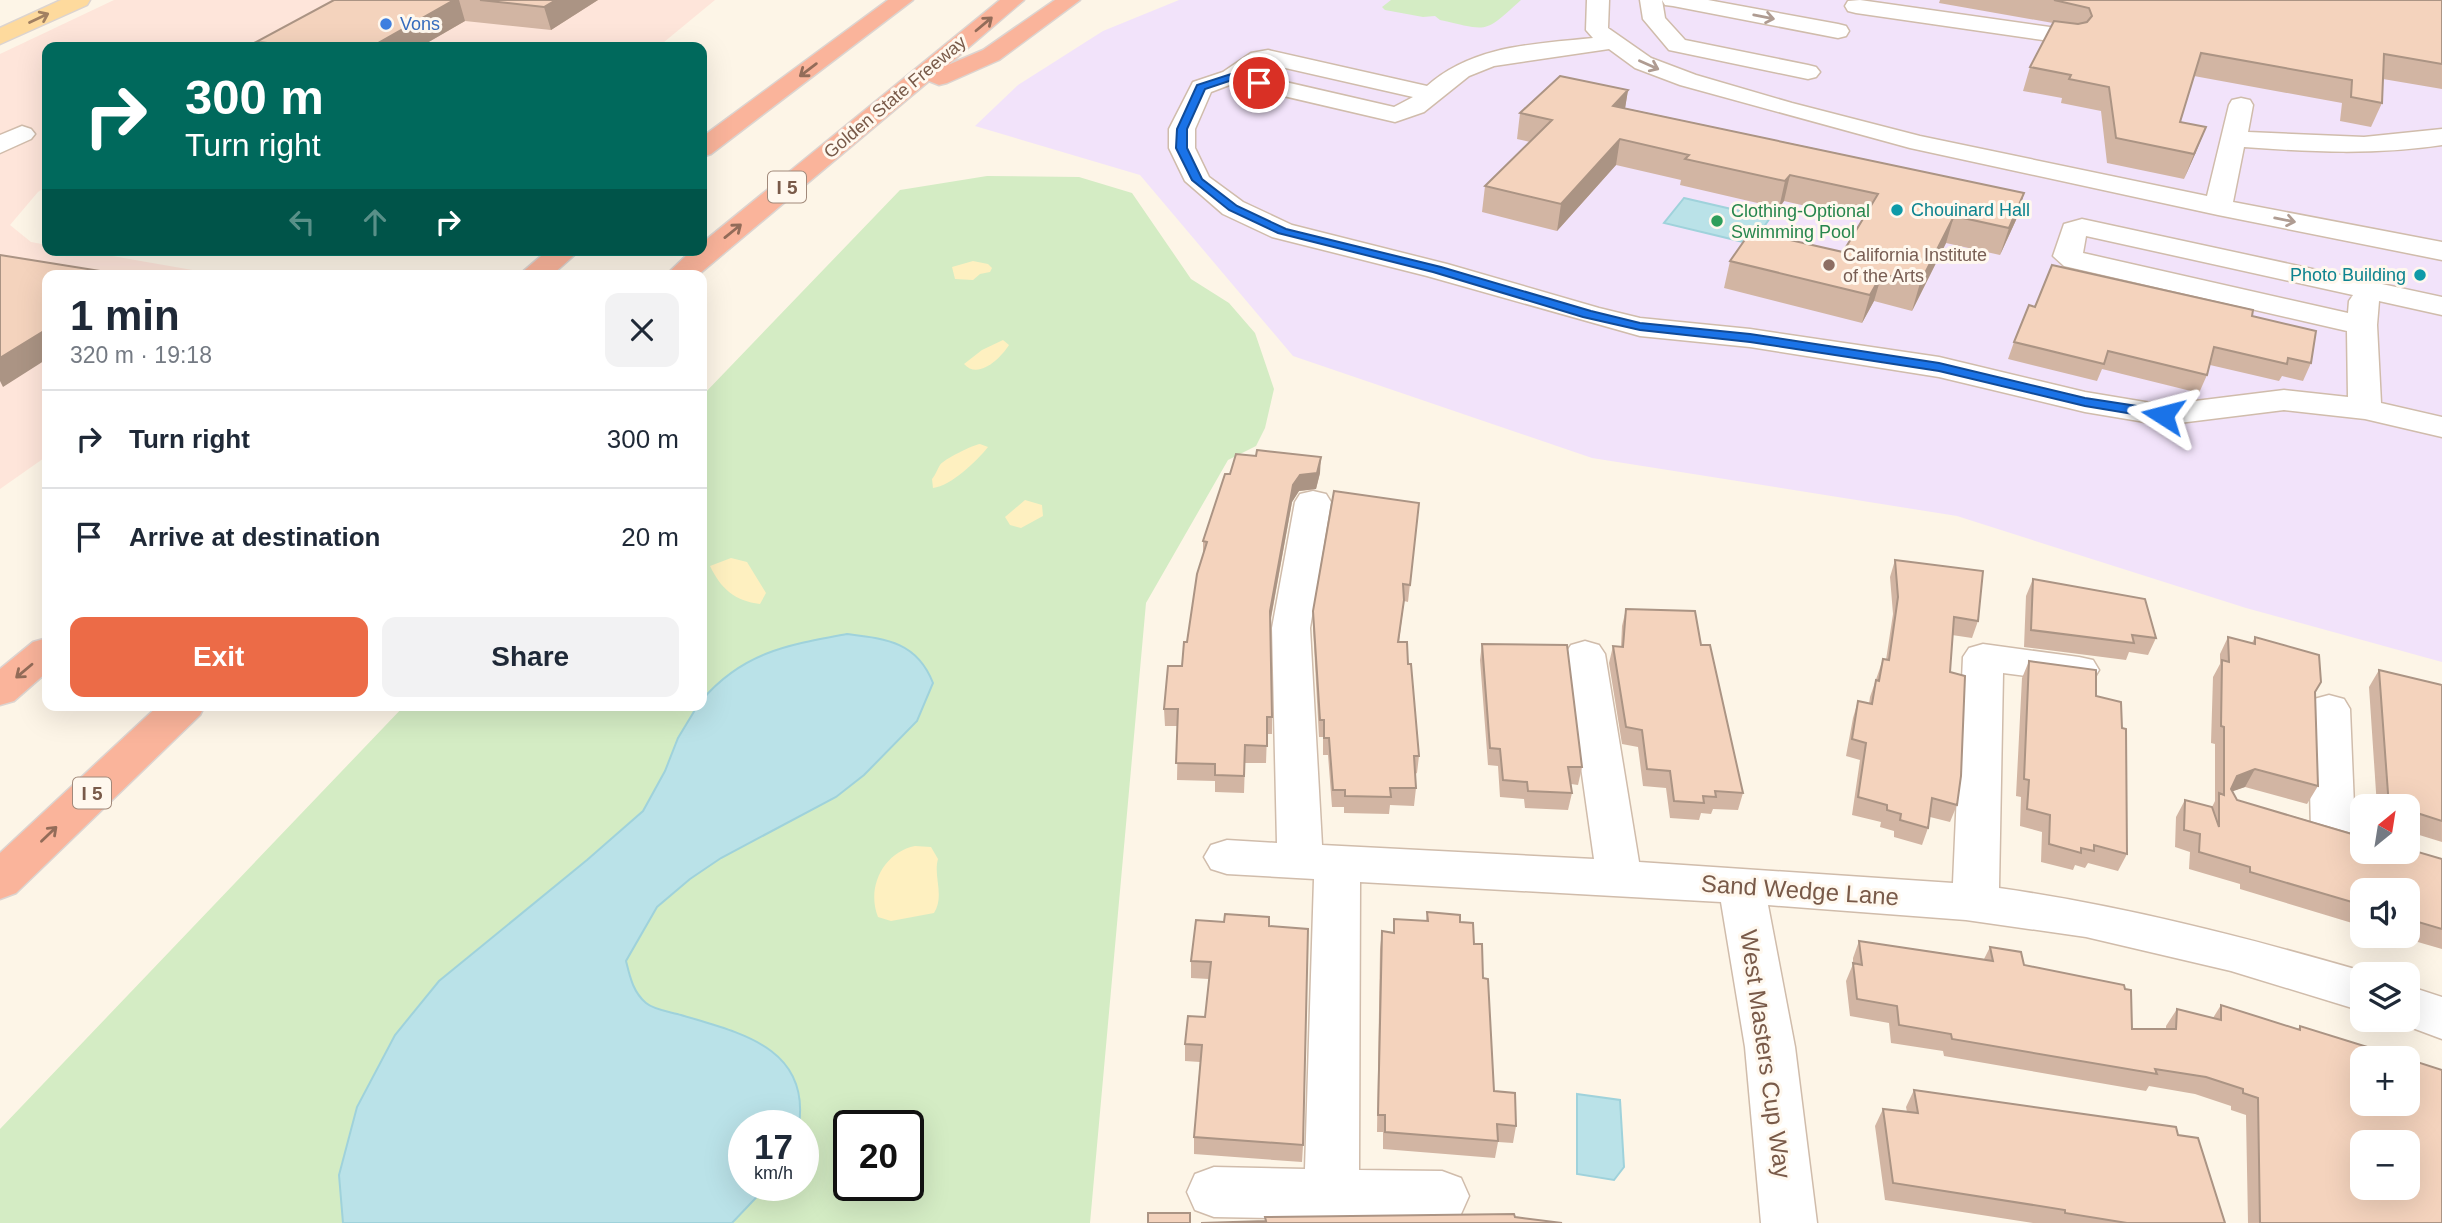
<!DOCTYPE html>
<html lang="en">
<head>
<meta charset="utf-8">
<style>
	:root { --surface:#fff; --page:#f2f2f3; --text:#1f2937; --muted:#747a83; --line:#e0e1e3; --accent:#ec6b47 }
	body { margin:0; font-family:Helvetica,sans-serif; background:var(--page); color:var(--text); height:100vh; display:flex; flex-direction:column; font-size:26px; white-space:nowrap }
	* { box-sizing:border-box; margin:0 }
	p { font-size:23px; color:var(--muted) }
	.icon { flex:none; width:38px; height:38px; fill:none; stroke:currentColor; stroke-width:2; stroke-linecap:round; stroke-linejoin:round }
	.map { position:relative; flex:1; overflow:hidden }
	.panel { position:absolute; left:42px; top:270px; width:665px; height:441px; display:flex; flex-direction:column; background:var(--surface); border-radius:14px; box-shadow:0 7px 28px #0002 }
	.panel>* { flex:none }
	.hud { position:absolute; left:42px; top:42px; width:665px; height:214px; border-radius:14px; box-shadow:0 7px 28px #0002; background:#00695c; color:#fff; overflow:hidden }
	.needle { width:46px; rotate:30deg }
	.tools { position:absolute; left:2350px; top:794px; display:grid; gap:14px }
	.tools a { display:grid; place-items:center; width:70px; height:70px; border-radius:14px; background:var(--surface); box-shadow:0 7px 28px #0002; font-size:35px }
	.speed { position:absolute; left:728px; top:1110px; display:flex; gap:14px; font-size:35px; font-weight:700; text-align:center }
	.speed>* { display:grid; place-content:center; width:91px; height:91px; border-radius:50%; background:var(--surface); box-shadow:0 7px 28px #0002; line-height:1 }
	.speed small { font-size:18px; font-weight:400 }
	.speed .limit { border:4px solid #111; border-radius:10px; background:#fff; color:#111 }
	.pin { position:absolute; display:grid; place-items:center; width:60px; height:60px; color:#fff; margin:-30px; border:4px solid #fff; border-radius:50%; box-shadow:0 2px 7px #0007 }
	.me { position:absolute; width:77px; margin:-38px; rotate:279deg; stroke-linejoin:round; filter:drop-shadow(0 0 5px #0008) }
	.turn { display:flex; align-items:center; gap:24px; height:147px; padding:0 28px; font-size:32px }
	.turn .icon { width:91px; height:91px; stroke-width:2.5 }
	.turn b { display:block; font-size:49px; line-height:60px }
	.lanes { display:flex; align-items:center; height:66px; padding:0 28px; background:#0003; justify-content:center; gap:35px; direction:ltr }
	.lanes .off { opacity:.35 }
	.round { display:grid; place-items:center; flex:none; width:74px; height:74px; border-radius:14px; background:var(--page) }
	.summary { display:flex; align-items:center; justify-content:space-between; height:119px; padding:0 28px }
	h1 { font-size:42px; font-weight:600; line-height:52px }
	.action { display:flex; gap:14px; margin-top:auto; padding:14px 28px }
	.action a { flex:1; height:80px; border-radius:14px; background:var(--accent); color:#fff; font-size:28px; font-weight:600; line-height:80px; text-align:center }
	.action a+a { background:var(--page); color:var(--text) }
	ul { padding:0; list-style:none }
	li { display:flex; align-items:center; gap:21px; height:98px; padding:0 28px; border-top:2px solid var(--line) }
	li div { flex:1 }
	li b { display:block; font-size:26px }
	li em { font-style:normal }
	.map>svg:first-child { display:block }
	.commercial { fill:#fee5da }
	.education { fill:#f2e3fa }
	.green { fill:#d4ecc4; fill-rule:evenodd }
	.sand { fill:#fef0c0 }
	.water { fill:#bae2e8; stroke:#9fd2db; stroke-width:2 }
	.lines { fill:none; stroke-linecap:round; stroke-linejoin:round }
	.minor-casing { stroke:#d0bcab; stroke-width:3 }
	.major-casing { stroke:#dcd4d0; stroke-width:3 }
	.highway-casing { stroke:#dcd4d0; stroke-width:3 }
	.minor { fill:#fff; fill-rule:evenodd }
	.major { fill:#feda9d; fill-rule:evenodd }
	.highway { fill:#fab49b; fill-rule:evenodd }
	.wall { fill:#d2b5a3 }
	.shaded-wall { fill:#ab9484 }
	.building { fill:#f4d3bd; stroke:#ab9484; stroke-width:2; fill-rule:evenodd }
	.oneway { stroke:#af9c92 }
	.oneway2 { stroke:#a18062 }
	.oneway3 { stroke:#936c59 }
	.route { fill:#1a73e8; stroke:#114b97; stroke-width:2 }
	.shop-dot { fill:#3f7fe0; stroke:#fff8ee; stroke-width:2.5 }
	.culture-dot { fill:#0f9aa8; stroke:#fff8ee; stroke-width:2.5 }
	.leisure-dot { fill:#2e9e5b; stroke:#fff8ee; stroke-width:2.5 }
	.education-dot { fill:#8d6e63; stroke:#fff8ee; stroke-width:2.5 }
	.labels { text-anchor:middle; dominant-baseline:central; stroke-width:6; stroke-linejoin:round; paint-order:stroke }
	.far-shop-label { font-size:18px; fill:#366cbe; stroke:#fff8ee; text-anchor:start }
	.far-street-label { font-size:18px; fill:#795a49; stroke:#fff8ee }
	.far-culture-label { font-size:18px; fill:#0d838f; stroke:#fff8ee; text-anchor:start }
	.far-leisure-label { font-size:18px; fill:#27864d; stroke:#fff8ee; text-anchor:start }
	.far-education-label { font-size:18px; fill:#785e54; stroke:#fff8ee; text-anchor:start }
	.shield { fill:#fff8ee; stroke:#a1897a; stroke-width:2 }
	.shield-label { font-size:19px; font-weight:bold; fill:#795a49 }
	.near-street-label { font-size:24px; fill:#795a49; stroke:#fff8ee }
</style>
</head>
<body>
<div class="map">
<svg width="2442" height="1223" viewBox="0 0 2442 1223">
	<rect width="100%" height="100%" fill="#fdf5e7"/>
	<path class="commercial" d="M114,0H715L658,47H47V186L38,192L10,225L31,242L47,245V250H78L221,275H47V456L0,489V54Z"/>
	<path class="education" d="M1179,0H2442V662L2246,608L1957,516L1592,458L1293,356L1140,175L975,126L1018,85L1103,31Z"/>
	<path class="green" d="M1391,0H1521C1483,34 1490,31 1440,20L1435,16L1423,17L1385,10L1382,7Z
		M987,176L1079,177L1132,193L1191,279L1229,303L1255,333L1274,389L1265,428L1256,446L1228,460L1146,603L1090,1223H0V1129L405,705H702V396L900,190ZM744,1125H803V1185H744ZM849,1125H908V1185H849Z"/>
	<path class="sand" d="M973,261L988,264L992,268L990,272L980,274L973,280L955,279L952,267Z
		M1003,340L1009,345C1000,359 978,380 964,364L982,350Z
		M980,444L988,447C977,461 951,486 933,488L932,479C936,474 937,470 940,465C944,459 973,445 980,444Z
		M1025,500L1042,505L1043,516L1021,528L1010,525L1005,517Z
		M731,558L747,562L766,593L760,604C735,601 721,589 710,566Z
		M915,846L931,847L938,859C933,877 945,895 934,913L891,921L878,917C866,887 884,852 915,846Z"/>
	<path class="water" d="M1684,198L1770,218L1752,244L1664,223Z
		M847,634C887,639 917,642 933,683L917,721L864,775L836,797L721,858L690,879L657,907L626,961C630,977 633,992 646,1003C654,1010 671,1012 681,1015C740,1033 810,1047 799,1125H744V1185H768L732,1223H343L339,1175L357,1107L395,1035L439,981L587,860L643,811L665,771L678,738L698,705H702V700C743,652 788,645 847,634Z
		M1577,1094L1620,1100L1624,1167L1614,1180L1577,1174Z"/>
	<g class="lines">
		<g class="minor-casing">
			<path id="minor" d="M1587,0H1609L1608,28L1651,58L1696,75L1792,103L1920,136L2207,196L2229,105L2232,100L2241,98L2250,100L2253,105L2248,132L2364,137L2442,129V145C2376,155 2311,152 2244,147L2233,202L2442,242V260L2218,215L1910,148L1680,85L1635,68L1609,49L1494,66L1469,76L1424,112L1395,122L1232,84L1211,92L1195,129V148L1209,177L1243,202L1292,225L1447,264L1599,308L1640,318L1750,329L1939,357L2085,392L2163,405L2284,390L2348,397L2347,331L2064,266L2053,256L2064,224L2082,219L2442,297V315L2379,301L2377,325L2381,403L2442,417V437L2365,419L2284,410L2163,425L2085,412L1939,377L1750,347L1640,336L1427,276L1272,237L1223,214L1185,181L1169,148V129L1193,82L1223,72L1251,53L1268,50L1427,86C1473,45 1535,44 1593,38L1586,30ZM1265,64H1268L1413,97L1394,107L1251,74ZM2086,236L2353,295L2349,301L2348,313L2083,253Z
				M1640,0H1662L1665,18L1685,40L1808,65L1816,67L1820,72L1816,77L1808,79L1669,50L1643,19Z
				M1662,0H1708L1838,24L1846,26L1849,31L1846,36L1838,38L1673,6L1665,5Z
				M1860,0L2071,30L2079,32L2082,37L2079,42L2071,44L1856,13L1848,11L1845,6L1848,1Z
				M22,126L31,129L35,134L31,139L0,153V135Z
				M1313,491L1326,494L1331,502L1310,628L1322,845L1594,859L1565,654L1571,645L1585,641L1599,645L1605,654L1639,862L1953,883L1963,657L1969,648L1983,644L2079,657L2093,660L2099,670L2093,680L2079,683L2003,673L1999,888C2124,906 2241,936 2362,971L2373,975H2362V1011L2231,971L2086,937L1966,920L1768,905L1795,1047L1817,1223H1761L1745,1047L1721,902L1360,882L1359,1170L1442,1171L1461,1178L1469,1196L1461,1214L1442,1221L1214,1217L1195,1210L1187,1192L1195,1174L1214,1167L1305,1169L1314,879L1227,874L1211,869L1204,857L1211,845L1227,840L1277,843L1272,628L1295,502L1300,494Z
				M2329,695L2344,699L2350,709L2355,830L2349,842L2333,847L2317,842L2311,830L2308,709L2314,699Z
				M2408,986L2442,997V1039L2391,1020H2408Z"/>
		</g>
		<g class="major-casing">
			<path id="major" d="M61,0H90L87,5L0,44V28Z"/>
		</g>
		<g class="highway-casing">
			<path id="highway" d="M888,0H913L711,154L702,157V137Z
				M1000,0H1024L948,65L983,50L1055,0H1080L999,60L947,83L939,85L929,81L698,275H666L692,250H702V243Z
				M548,250H580L552,275H519Z
				M47,638V672L14,701L0,705V669L33,642Z
				M159,705H205L200,715L16,893L0,899V853Z"/>
		</g>
		<use href="#minor" class="minor"/>
		<use href="#major" class="major"/>
		<use href="#highway" class="highway"/>
	</g>
	<path class="wall" d="M334,0H598L551,30L465,21L420,47H258L256,42Z
		M1940,0H2442V89L2383,79L2382,103L2371,127L2340,121L2342,103L2194,76L2180,122L2196,152L2184,179L2107,163L2101,111L2061,103L2062,98L2023,91L2030,67L2053,23L1939,3Z
		M1628,90L1625,108L2024,193L2016,220L2000,255L1946,243L1912,311L1874,301L1862,323L1724,288L1730,261L1843,252L1863,219L1784,201L1779,208L1680,185L1681,180L1616,165L1557,231L1482,212L1485,186L1530,142L1517,139L1520,113Z
		M2035,307L2252,316L2311,363L2303,381L2282,376L2279,381L2210,365L2207,375L2199,393L2102,369L2097,381L2008,359L2014,342Z
		M1320,473L1316,489L1299,491L1292,502L1270,624L1272,717V734H1267L1266,763H1245L1244,793L1215,792V781L1177,780L1178,726H1165L1164,709L1182,666L1203,555V541L1230,474Z
		M1419,503L1408,602L1404,601L1399,642L1408,664L1419,756L1417,773L1415,774L1416,788L1414,806L1390,805L1389,814L1344,813V807H1332L1328,755H1323V737H1319L1313,628V611Z
		M1895,560L1978,621L1972,638L1952,635L1950,672L1957,805L1950,822L1930,817L1928,828L1922,845L1894,837V831L1880,827L1881,822L1852,815L1860,760L1846,756L1853,718L1858,701L1869,704L1870,697L1883,659L1886,660L1893,614L1890,577Z
		M2033,579L2156,638L2148,655L2129,652L2126,660L2024,647L2026,596Z
		M1626,609L1701,645L1743,793L1738,810L1713,809L1711,814L1701,813L1699,820L1670,818L1666,788L1643,786L1638,747L1622,744L1609,663L1613,646L1621,647L1622,626Z
		M2228,637L2252,643L2255,637L2315,692L2318,786L2307,804L2245,787L2232,791L2237,800L2442,859V949L2397,936H2408V891H2362V926L2240,889V884L2189,869L2190,852L2175,847L2176,817L2185,800L2212,807L2215,801V744L2211,743L2213,677L2220,664V654Z
		M1482,644L1582,767L1578,785L1571,784L1572,793L1568,810L1525,808L1524,799L1500,797L1498,766L1488,765L1480,660Z
		M2029,661L2096,696L2122,728L2127,854L2118,871L2088,863L2085,868L2075,865L2073,870L2041,862L2042,832L2020,826L2021,797L2016,796L2022,678Z
		M2379,670L2442,685V842L2416,834L2408,846V807H2377L2369,687Z
		M1427,912L1460,922L1474,944L1483,978L1494,1091L1516,1126L1513,1143L1498,1142L1495,1158L1383,1149V1132H1377L1380,949L1382,931L1393,932L1394,919L1426,921Z
		M1269,926L1303,1145L1302,1162L1194,1154V1137L1200,1062L1185,1061V1044L1205,1017L1209,979L1191,978V961Z
		M1859,941L1984,959L1990,947L2024,965L2132,1029H2166V1026L2177,1009L2213,1018L2221,1005L2298,1029L2300,1026L2442,1223H2248L2246,1115L2231,1110V1106L2195,1094L2149,1086L2146,1091L1944,1056L1943,1051L1891,1043L1889,1023L1850,1016L1846,981L1853,964V958Z
		M1914,1090L2178,1135L2225,1223H2033L1885,1200L1875,1126L1883,1109L1907,1112L1906,1107Z"/>
	<path class="shaded-wall" d="M454,0H459L465,21L420,47H371Z
		M556,0H598L551,30L544,7Z
		M1628,90L1624,115L1613,106Z
		M2206,127L2196,152L2184,179L2194,154Z
		M1620,139L1616,165L1557,231L1561,204Z
		M1790,175L1784,201L1779,208L1785,181Z
		M2024,193L2016,220L2000,255L2009,228Z
		M1954,216L1946,243L1912,311L1920,283Z
		M1882,274L1874,301L1862,323L1870,295Z
		M47,329V359L3,387L0,381V358Z
		M1321,457L1320,473L1316,489L1299,491L1292,502L1269,628L1270,611L1293,485L1300,475Z
		M2255,769L2245,787L2228,793L2237,776Z"/>
	<path class="building" d="M334,0H454L371,47H313L256,42Z
		M480,0H556L544,7Z
		M2054,0H2442V64L2384,54L2382,103L2351,97L2352,80L2201,53L2180,122L2206,127L2194,154L2116,138L2109,87L2069,79L2071,75L2030,67L2054,21L2078,24L2087,22L2092,16L2089,8Z
		M1560,76L1628,90L1613,106L2024,193L2009,228L1954,216L1920,283L1882,274L1870,295L1730,261L1751,231L1843,252L1878,194L1790,175L1785,181L1685,159L1689,155L1620,139L1561,204L1485,186L1552,120L1520,113Z
		M0,255L125,275H47V329L0,358Z
		M2052,265L2253,310L2252,316L2316,331L2311,363L2288,358L2287,364L2214,347L2207,375L2108,351L2104,364L2014,342L2029,305L2035,307Z
		M1257,450L1321,457L1317,473L1300,475L1293,485L1270,611L1272,717H1267V746L1245,745L1244,776L1215,775V764L1176,763L1178,709H1164L1168,666H1182L1184,642H1187L1197,574L1207,542L1203,541L1225,474H1230L1236,454L1256,456Z
		M1334,491L1419,503L1410,585L1403,584L1404,600L1398,642H1407L1408,664H1411L1419,756H1414L1416,788H1390L1391,797L1345,796V790H1333L1329,738H1324V720H1320L1313,611Z
		M1895,560L1983,571L1978,621L1954,617L1950,672L1965,676L1961,776L1957,805L1932,798L1928,828L1900,820L1901,814L1887,810V805L1858,797L1866,743L1852,739L1858,701L1872,704L1876,680L1879,681L1883,659L1889,660L1898,597Z
		M2033,579L2145,599L2156,638L2132,635L2134,643L2031,630Z
		M1626,609L1695,611L1701,645H1710L1743,793L1715,791L1716,797L1703,796L1704,803L1674,801L1670,771L1647,769L1642,730L1626,727L1613,646L1623,647Z
		M2228,637L2255,644V637L2319,655L2321,682L2315,692L2318,786L2255,769L2237,776L2231,789L2237,800L2362,837V852H2408V849L2442,859V929L2408,919V891H2362V905L2250,872V867L2199,852L2200,834L2184,830L2185,800L2212,807L2219,827V793L2224,795V727L2221,726L2222,660L2229,662Z
		M1482,644L1567,645L1582,767H1568L1572,793L1528,791L1527,782L1503,780L1500,749L1490,748Z
		M2029,661L2096,670V696L2121,702L2122,728L2126,729L2127,854L2094,845V851L2081,848V853L2049,844L2050,815L2027,809L2029,780L2024,779Z
		M2379,670L2442,685V821L2420,814L2417,817V832L2408,833V807H2389Z
		M1427,912L1460,915V922L1473,923L1474,944H1482L1483,978L1488,979L1494,1091L1515,1093L1516,1126L1497,1124L1498,1141L1385,1132V1115H1378L1382,931L1394,933V919L1428,921Z
		M1225,914L1269,917V926L1308,929L1303,1145L1194,1137L1202,1045L1185,1044L1188,1016L1205,1017L1211,962L1191,961L1196,920L1224,922Z
		M1859,941L1993,961L1990,947L2021,952L2024,965L2124,985L2125,989L2131,990L2132,1029H2176L2177,1009L2221,1020V1005L2300,1030V1026L2406,1059H2362V1104H2408V1059L2442,1070V1223H2260L2258,1098L2243,1093V1089L2206,1077L2155,1069L2157,1074L1952,1039L1951,1034L1899,1025L1897,1006L1857,999L1853,963L1862,965ZM2362,1143H2408V1188H2362Z
		M1914,1090L2176,1127L2178,1135L2198,1138L2225,1223H2127L2065,1213V1210L1893,1183L1883,1109L1918,1113Z
		M1148,1213H1190V1223H1148Z
		M1514,1214L1515,1217L1562,1223H1201L1266,1221L1265,1217Z"/>
	<defs><path id="oneway-shaft" d="M-6 0H5M1.5-3L5.5 0L1.5 3" fill="none" stroke-width="1.6" stroke-linecap="round" stroke-linejoin="round" transform="scale(1.75)"/></defs>
	<g class="oneway">
		<use href="#oneway-shaft" transform="translate(1764 17) rotate(11)"/>
		<use href="#oneway-shaft" transform="translate(1649 65) rotate(24)"/>
		<use href="#oneway-shaft" transform="translate(2285 220) rotate(11)"/>
	</g>
	<use class="oneway2" href="#oneway-shaft" transform="translate(39 18) rotate(-25)"/>
	<g class="oneway3">
		<use href="#oneway-shaft" transform="translate(984 24) rotate(-40)"/>
		<use href="#oneway-shaft" transform="translate(808 70) rotate(143)"/>
		<use href="#oneway-shaft" transform="translate(733 231) rotate(-39)"/>
		<use href="#oneway-shaft" transform="translate(24 671) rotate(140)"/>
		<use href="#oneway-shaft" transform="translate(49 834) rotate(-44)"/>
	</g>
	<path class="route" d="M1231,74L1264,83L1259,86L1232,80L1205,89L1187,129V148L1202,179L1237,206L1286,229L1441,267L1591,311L1640,323L1750,334L1939,363L2085,398L2163,410L2170,415L2163,419L2085,406L1939,371L1750,342L1640,330L1583,317L1433,272L1278,233L1229,210L1192,180L1176,148L1177,129L1197,85Z"/>
	<circle class="shop-dot" cx="386" cy="24" r="7"/>
	<g class="culture-dot">
		<circle cx="1897" cy="210" r="7"/>
		<circle cx="2420" cy="275" r="7"/>
	</g>
	<circle class="leisure-dot" cx="1717" cy="221" r="7"/>
	<circle class="education-dot" cx="1829" cy="265" r="7"/>
	<g class="labels">
		<g class="far-shop-label">
			<text x="400" y="24">Vons</text>
		</g>
		<g class="far-street-label">
			<text transform="translate(895 97) rotate(-40)">Golden State Freeway</text>
		</g>
		<g class="far-culture-label">
			<text x="1911" y="210">Chouinard Hall</text>
			<text x="2406" y="275" text-anchor="end">Photo Building</text>
		</g>
		<g class="far-leisure-label">
			<text x="1731" y="211">Clothing-Optional<tspan x="1731" dy="21">Swimming Pool</tspan></text>
		</g>
		<g class="far-education-label">
			<text x="1843" y="255">California Institute<tspan x="1843" dy="21">of the Arts</tspan></text>
		</g>
		<g class="shield">
			<rect x="768" y="171.5" width="38" height="31" rx="5"/>
			<rect x="73" y="777.5" width="38" height="31" rx="5"/>
		</g>
		<g class="shield-label">
			<text x="787" y="187">I 5</text>
			<text x="92" y="793">I 5</text>
		</g>
		<g class="near-street-label">
			<text transform="translate(1800 890) rotate(4)">Sand Wedge Lane</text>
			<text transform="translate(1766 1054) rotate(82)">West Masters Cup Way</text>
		</g>
	</g>
</svg>
<div class="tools">
<a><svg class="needle" viewBox="-14 -14 28 28"><path d="M0-13l5 13h-10z" fill="#e53935"/><path d="M0 13l5-13h-10z" fill="#747a83"/></svg></a>
<a><svg class="icon" aria-label="sound" viewBox="0 0 24 24"><path d="M4 9h4l5-4v14l-5-4H4zM17 9q2 3 0 6"/></svg></a>
<a><svg class="icon" aria-label="layers" viewBox="0 0 24 24"><path d="M12 4l9 5-9 5-9-5zM3 14l9 5 9-5"/></svg></a>
<a>+</a>
<a>−</a>
</div>
<div class="speed"><div>17<small>km/h</small></div><div class="limit">20</div></div>
<div class="pin" style="left:1259px;top:83px;background:#d93025"><svg class="icon" aria-label="arrive" viewBox="0 0 24 24"><path d="M6 21V4h12l-3 4 3 4H6"/></svg></div>
<svg class="me" style="left:2163px;top:415px" viewBox="-20 -20 40 40"><path d="M0-17L14 15 0 8-14 15z" fill="#1a73e8" stroke="#fff" stroke-width="4"/></svg>
<div class="hud">
<div class="turn"><svg class="icon" aria-label="right" viewBox="0 0 24 24"><path d="M7 20v-9h11M14 6l5 5-5 5"/></svg><div><b>300 m</b>Turn right</div></div>
<div class="lanes"><svg class="icon off" aria-label="left" viewBox="0 0 24 24"><path d="M17 20v-9H6M10 6l-5 5 5 5"/></svg><svg class="icon off" aria-label="ahead" viewBox="0 0 24 24"><path d="M12 20V5M6 11l6-6 6 6"/></svg><svg class="icon" aria-label="right" viewBox="0 0 24 24"><path d="M7 20v-9h11M14 6l5 5-5 5"/></svg></div>
</div>
<section class="panel">
<div class="summary"><div><h1>1 min</h1><p>320 m · 19:18</p></div><a class="round"><svg class="icon" aria-label="close" viewBox="0 0 24 24"><path d="M6 6l12 12M18 6L6 18"/></svg></a></div>
<ul>
<li><svg class="icon" aria-label="right" viewBox="0 0 24 24"><path d="M7 20v-9h11M14 6l5 5-5 5"/></svg><div><b>Turn right</b></div><em>300 m</em></li>
<li><svg class="icon" aria-label="arrive" viewBox="0 0 24 24"><path d="M6 21V4h12l-3 4 3 4H6"/></svg><div><b>Arrive at destination</b></div><em>20 m</em></li>
</ul>
<div class="action"><a>Exit</a><a>Share</a></div>
</section>
</div>
</body>
</html>
